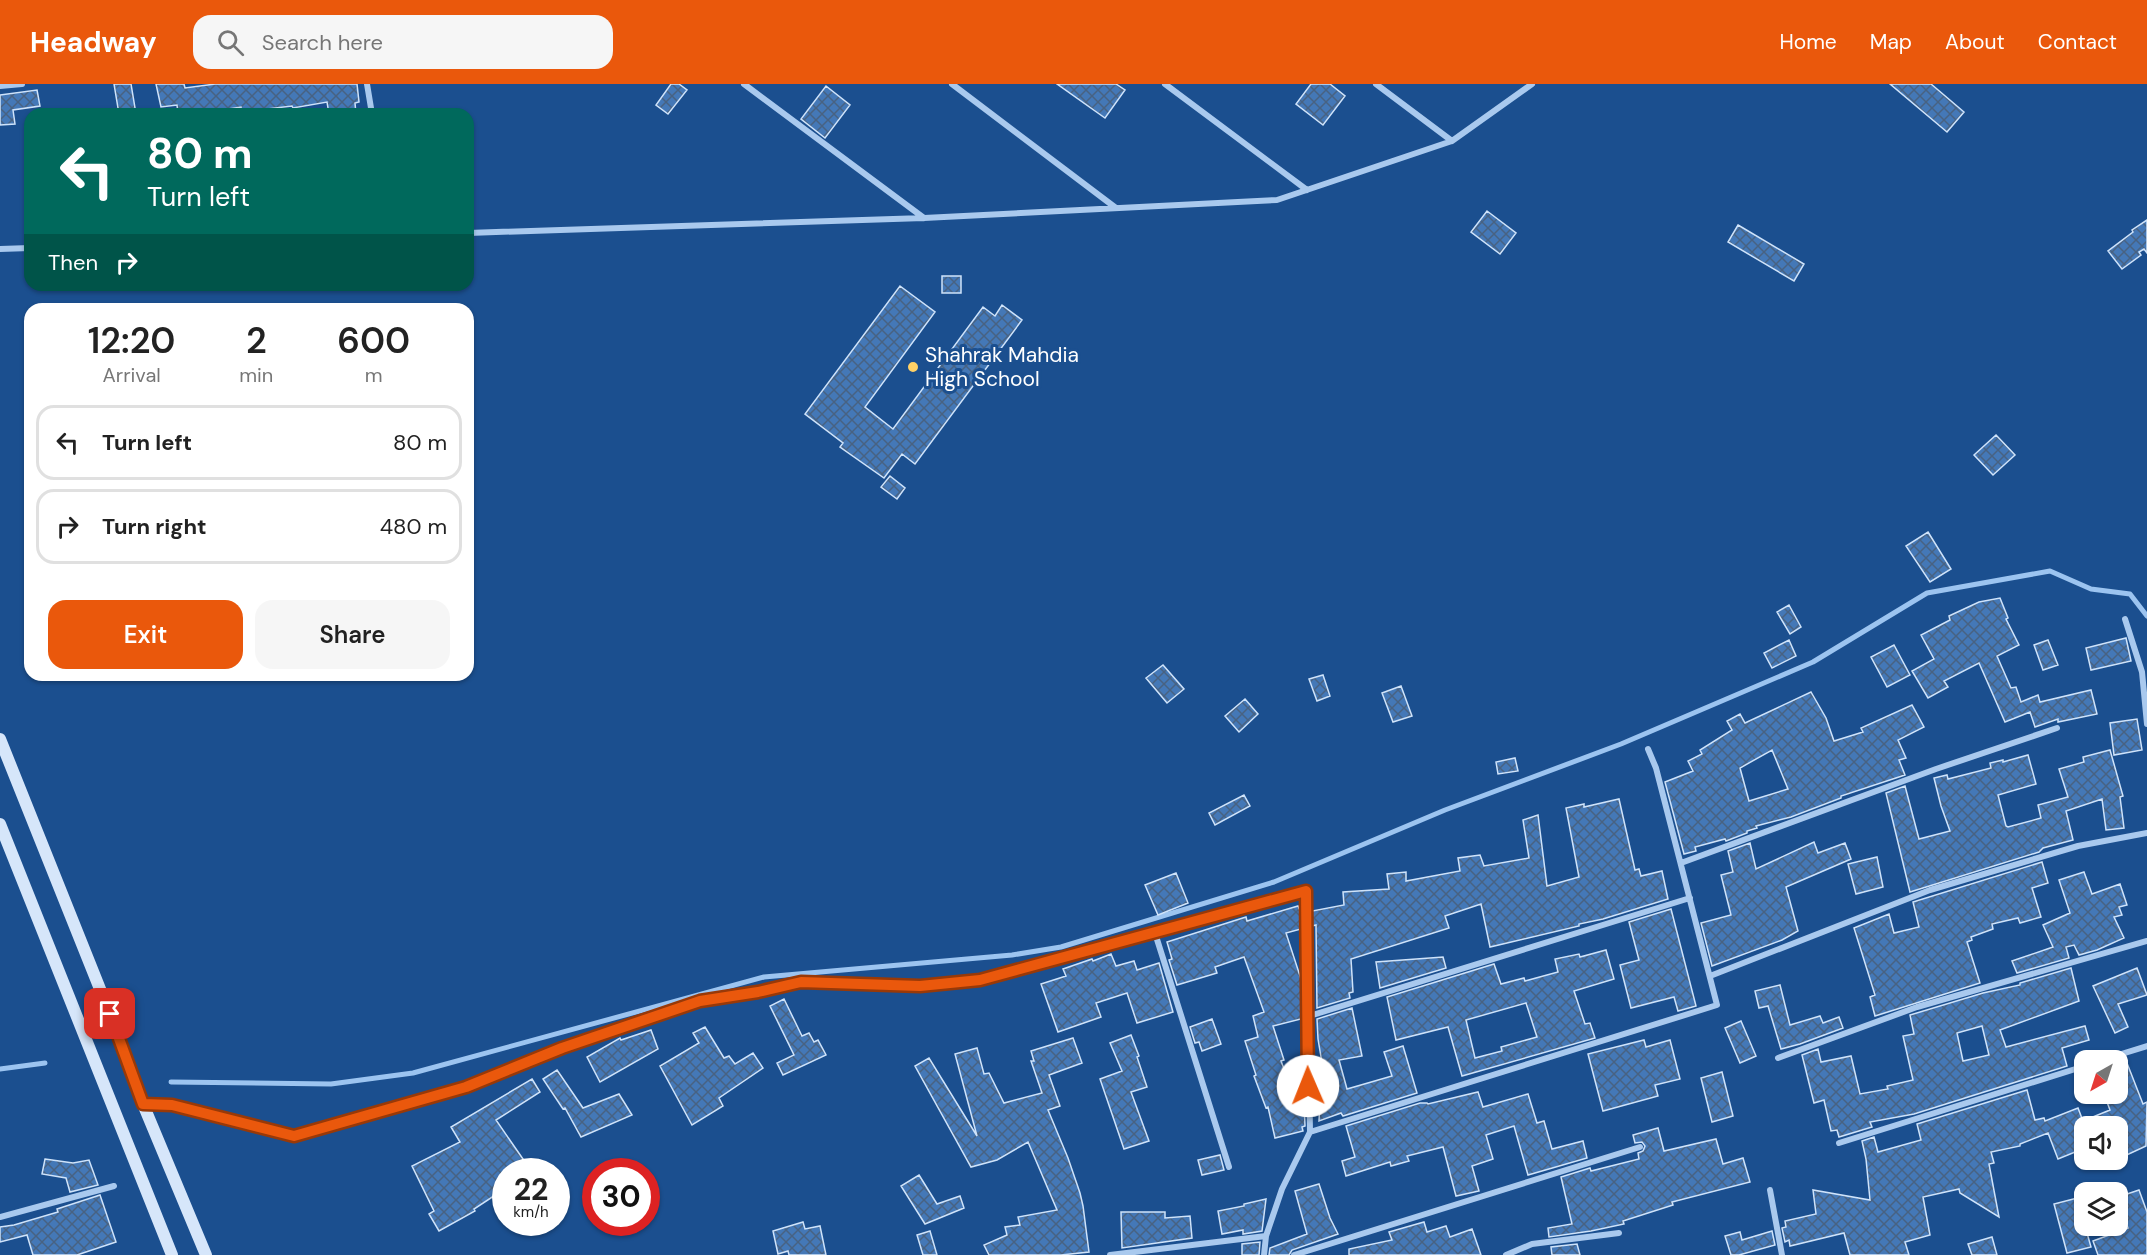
<!DOCTYPE html>
<html lang="en">
<head>
<meta charset="utf-8">
<style>
	:root { --surface:#fff; --page:#f6f6f6; --text:#222; --muted:#767676; --line:#e0e0e0; --accent:#ea580c }
	body { margin:0; font-family:"DM Sans",sans-serif; background:var(--page); color:var(--text); height:100vh; display:flex; flex-direction:column; font-size:22px; white-space:nowrap }
	* { box-sizing:border-box; margin:0 }
	p { font-size:20px; color:var(--muted) }
	.icon { flex:none; width:33px; height:33px; fill:none; stroke:currentColor; stroke-width:2; stroke-linecap:round; stroke-linejoin:round }
	.map { position:relative; flex:1; overflow:hidden }
	.drawer { position:absolute; left:24px; top:219px; width:450px; height:378px; display:flex; flex-direction:column; background:var(--surface); border-radius:18px; box-shadow:0 2px 4px #0004 }
	.drawer>* { flex:none }
	.guide { position:absolute; left:24px; top:24px; width:450px; height:183px; border-radius:18px; box-shadow:0 2px 4px #0004; background:#00695c; color:#fff; overflow:hidden }
	.needle { width:39px; rotate:219deg }
	.fabs { position:absolute; left:2074px; top:966px; display:grid; gap:12px }
	.fabs a { display:grid; place-items:center; width:54px; height:54px; border-radius:12px; background:var(--surface); box-shadow:0 2px 4px #0004; font-size:30px }
	.speed { position:absolute; left:492px; top:1074px; display:flex; gap:12px; font-size:30px; font-weight:700; text-align:center }
	.speed>* { display:grid; place-content:center; width:78px; height:78px; border-radius:50%; background:var(--surface); box-shadow:0 2px 4px #0004; line-height:1 }
	.speed small { font-size:15px; font-weight:400 }
	.speed .limit { border:9px solid #d22; background:#fff; color:#111 }
	.pin { position:absolute; display:grid; place-items:center; width:51px; height:51px; color:#fff; margin:-26px; border-radius:12px; box-shadow:0 3px 9px #0006 }
	.me { position:absolute; width:66px; margin:-33px; rotate:359deg; stroke-linejoin:round; filter:drop-shadow(0 0 4px #0008) }
	.turn { display:flex; align-items:center; gap:21px; height:126px; padding:0 24px; font-size:27px }
	.turn .icon { width:78px; height:78px; stroke-width:2.5 }
	.turn b { display:block; font-size:42px; line-height:51px }
	.then { display:flex; align-items:center; height:57px; padding:0 24px; background:#0003; gap:12px; font-size:22px }
	.eta { display:flex; justify-content:space-evenly; align-items:center; height:102px; text-align:center }
	.eta b { font-size:36px; font-weight:600; line-height:42px }
	.button { display:flex; gap:12px; margin-top:auto; padding:12px 24px }
	.button a { flex:1; height:69px; border-radius:18px; background:var(--accent); color:#fff; font-size:24px; font-weight:600; line-height:69px; text-align:center }
	.button a+a { background:var(--page); color:var(--text) }
	ul { padding:0; list-style:none }
	li { display:flex; align-items:center; gap:18px; height:75px; margin:0 12px 9px; padding:0 12px; border:3px solid var(--line); border-radius:18px }
	li div { flex:1 }
	li b { display:block; font-size:22px }
	li em { font-style:normal }
	header { display:flex; align-items:center; gap:36px; box-sizing:border-box; height:84px; padding:0 30px; background:var(--accent); color:#fff }
	header strong { font-size:28px }
	nav { display:flex; gap:33px; margin-inline-start:auto; font-size:21px }
	.search { width:420px; height:54px; background:var(--page); display:flex; align-items:center; gap:15px; box-sizing:border-box; padding:0 21px; border-radius:18px; color:var(--muted); font-size:22px }
	.map>svg:first-child { display:block }
	.lines { fill:none; stroke-linecap:round; stroke-linejoin:round }
	.stream { stroke:#9cc4f0; stroke-width:5 }
	.building { fill:url(#building-cross-hatch); stroke:#cfe3fa; stroke-width:1.5; fill-rule:evenodd }
	.street { stroke:#a9c9ee; stroke-width:6 }
	.secondary { stroke:#d6e6fa; stroke-width:12 }
	.route-casing { stroke:#983908; stroke-width:15 }
	.route { stroke:#ea580c; stroke-width:10 }
	.poi-dot { fill:#ffd166; stroke:#1b4f8f; stroke-width:2 }
	.labels { text-anchor:middle; dominant-baseline:central; stroke-width:6; stroke-linejoin:round; paint-order:stroke }
	.poi-label { font-size:21px; fill:#fff; stroke:#1b4f8f; text-anchor:start }
</style>
</head>
<body>
<header>
<strong>Headway</strong>
<div class="search"><svg class="icon" aria-label="search" viewBox="0 0 24 24"><circle cx="10" cy="10" r="6"/><path d="M15 15l6 6"/></svg>Search here</div>
<nav><a>Home</a><a>Map</a><a>About</a><a>Contact</a></nav>
</header>
<div class="map">
<svg width="2147" height="1171" viewBox="0 0 2147 1171">
	<defs>
		<pattern id="building-cross-hatch" width="8" height="8" patternUnits="userSpaceOnUse" patternTransform="scale(1.5)"><rect width="8" height="8" fill="#4478b7"/><path d="M0 0l8 8M0 8l8-8" fill="none" stroke="#486282"/></pattern>
	</defs>
	<rect width="100%" height="100%" fill="#1b4f8f"/>
	<g class="lines">
		<path class="stream" d="M0,985L45,979
			M171,998L331,1000L413,989L764,893L1012,871L1061,863L1274,798L1445,726L1621,660L1813,578L1927,509L2050,487L2091,505L2130,510L2147,532"/>
	</g>
	<path class="building" d="M114,0H131L136,30H119Z
		M156,0H184L185,4L215,0H357L359,18L355,19L356,30H329L327,18L293,24L292,22L242,28L241,23L201,29L200,26L178,30L177,21L161,23Z
		M671,0H679L687,6L668,30L656,21Z
		M1057,0H1116L1125,6L1105,34Z
		M1311,0H1330L1345,12L1323,41L1296,20Z
		M1890,0H1931L1964,28L1947,48Z
		M826,2L850,21L825,54L801,35Z
		M37,6L40,22L13,26L15,40L0,41V11Z
		M1487,127L1516,149L1500,170L1471,148Z
		M2147,136V169L2144,165L2139,168L2141,171L2122,185L2108,167L2133,148L2132,146Z
		M1738,141L1804,180L1794,197L1728,158Z
		M942,192H961V209H942Z
		M900,202L935,228L865,323L893,345L983,223L995,232L1002,221L1022,236L915,380L902,370L884,394L840,363L843,359L805,330Z
		M1996,351L2015,371L1993,391L1974,371Z
		M890,392L905,404L897,415L881,403Z
		M1928,448L1951,485L1930,498L1906,462Z
		M2000,514L2008,534L2006,535L2019,561L1997,572L2011,604L2016,603L2021,618L2038,611L2040,618L2091,606L2097,630L2058,638V635L2035,643L2030,628L2005,638L1979,579L1944,597L1948,603L1928,614L1912,587L1934,575L1921,551L1950,536L1949,532L1979,518Z
		M1789,521L1801,543L1790,550L1777,528Z
		M2126,554L2131,577L2091,586L2086,564Z
		M1789,556L1796,572L1772,584L1764,569Z
		M2048,556L2058,581L2043,586L2034,561Z
		M1894,561L1910,591L1887,603L1871,573Z
		M1163,581L1184,605L1167,619L1146,594Z
		M1323,591L1330,612L1317,617L1309,595Z
		M1401,602L1412,632L1393,638L1382,609Z
		M1811,608L1826,634L1834,657L1863,648L1861,644L1912,621L1924,643L1898,656L1906,674L1899,676L1905,691L1841,712V714L1791,733L1756,742L1757,744L1747,747V749L1726,757L1725,755L1695,763L1696,767L1684,770L1665,698L1693,687L1688,677L1702,670L1700,666L1732,646L1727,637L1740,630L1745,639ZM1772,666L1788,705L1749,717L1740,684Z
		M1245,615L1258,630L1239,648L1225,632Z
		M2137,635L2142,666L2114,671L2110,639Z
		M2110,666L2123,712L2120,713L2124,744L2106,746L2102,715L2066,727L2073,756L2043,764L2039,768L1910,808L1886,709L1905,702L1919,755L1950,747L1941,722L1934,694L1947,691L1948,695L1991,684L1990,679L2003,676V678L2028,671L2036,700L1998,711L2006,742L2008,743L2041,734L2038,721L2068,713L2059,685L2084,678L2083,673Z
		M1515,674L1518,687L1498,690L1496,678Z
		M1244,711L1250,722L1215,741L1209,729Z
		M1619,715L1635,786L1639,785L1641,792L1662,787L1668,815L1603,835L1579,840V842L1490,863L1481,820L1445,832L1449,844L1351,875L1353,908L1349,909L1350,914L1317,924L1316,841L1312,842V827L1344,821L1343,808L1389,805L1387,790L1406,788V797L1460,787L1458,774L1480,771L1484,782L1529,774L1523,736L1538,731L1547,802L1579,793L1566,724L1584,720V723Z
		M1814,758L1818,769L1845,759L1851,775L1786,803L1798,847L1782,856L1712,882L1701,839L1731,831L1721,791L1733,788L1728,767L1750,759L1756,785Z
		M1877,773L1883,803L1856,810L1848,780Z
		M2042,778L2048,799L2032,804L2041,833L2020,839L2018,834L1992,840L1993,845L1971,853L1972,856L1967,858L1980,899L1875,932L1870,913L1875,911L1854,844L1889,830L1894,849L1919,843L1913,818Z
		M2084,788L2092,810L2120,800L2127,821L2119,823L2122,831L2114,833L2124,854L2097,866L2079,871L2074,861L2066,863L2069,874L2017,889L2012,877L2053,863L2043,841L2070,829L2059,796Z
		M1176,789L1188,819L1158,831L1145,801Z
		M1298,822L1301,829V845L1286,849L1302,898L1301,935L1273,942L1284,976L1281,977L1292,1005L1300,1003L1304,1015L1305,1042L1302,1043L1303,1047L1275,1054L1268,1023L1266,1024L1254,992L1256,991L1245,957L1258,953L1253,932L1264,928L1244,873L1215,883L1217,889L1177,901L1169,876L1172,875L1167,858L1246,833L1247,837Z
		M1671,825L1696,922L1678,927L1674,913L1631,924L1620,881L1639,876L1629,838Z
		M1606,866L1614,895L1574,907L1585,940L1590,939L1595,954L1462,992L1448,943L1396,956L1387,913L1494,880L1501,900L1524,894L1525,897L1558,888L1555,875L1579,870L1580,873ZM1526,919L1537,953L1501,963L1502,967L1475,974L1466,936Z
		M1111,870L1116,882L1134,877L1137,886L1159,879L1173,928L1137,939L1127,909L1096,919L1101,933L1058,948L1041,900L1066,892L1063,885L1092,875L1093,877Z
		M1443,873L1446,884L1380,904L1376,878Z
		M2071,884L2079,917L2000,946L2006,963L2085,942L2089,956L2062,964L2067,982L1914,1030L1870,1038L1872,1043L1839,1053L1837,1046L1831,1047L1824,1016L1814,1019L1802,971L1818,965L1821,978L1851,972L1860,1010L1888,1005L1887,1002L1913,996L1903,952L1914,950L1910,931L1983,909L2020,901V899ZM1982,942L1989,971L1963,977L1957,949Z
		M2137,884L2147,911L2118,920L2128,943L2115,949L2093,902Z
		M1780,901L1790,941L1820,932L1823,939L1839,933L1843,944L1800,960L1781,965L1768,922L1759,924L1755,907Z
		M784,915L802,952L809,949L814,958L818,956L826,971L783,991L777,979L794,971L770,922Z
		M1352,924L1362,972L1339,976L1347,1005L1392,992L1384,968L1403,962L1417,1009L1343,1032L1341,1029L1319,1037L1322,979L1318,955L1317,935Z
		M1212,935L1221,960L1202,967L1199,958L1195,959L1190,943Z
		M1741,937L1756,972L1740,979L1725,944Z
		M705,943L724,974L729,972L735,980L753,969L763,984L719,1014L723,1022L692,1041L660,982L699,959L693,949Z
		M651,946L658,965L600,998L587,973L620,954L621,956Z
		M1131,951L1139,972L1137,973L1147,1003L1131,1008L1149,1057L1124,1065L1100,995L1122,987L1110,959Z
		M1073,954L1082,979L1049,991L1060,1022L1048,1026L1068,1074L1080,1109L1083,1122L1089,1168L1061,1171H989L984,1161L1007,1151L1005,1143L1020,1141L1018,1133L1057,1126L1028,1058L997,1076L971,1083L915,982L929,974L977,1052L955,970L977,964L984,990L989,989L1004,1019L1042,1009L1031,977H1034L1031,967Z
		M1644,956L1646,963L1670,956L1680,995L1655,1001L1658,1012L1603,1027L1588,970Z
		M2125,974L2143,1020L2147,1018L2146,1062L2118,1075V1042H2085V1064L2058,1075L2048,1049L2020,1060V1062L1991,1068L1994,1079L1989,1080L1999,1133L1960,1109L1959,1105L1923,1113L1930,1151L1905,1158L1909,1171H1850L1844,1149L1790,1162L1789,1156L1785,1158L1782,1144L1786,1143L1785,1137L1816,1130L1813,1106L1870,1116L1866,1075L1862,1057L1874,1053L1878,1068L1921,1056L1917,1040L2027,1006L2035,1036L2044,1034L2045,1037L2078,1024L2083,1037L2110,1026L2104,1010H2118V977Z
		M557,986L583,1024L619,1010L632,1031L581,1053L565,1024L563,1025L543,995Z
		M1722,988L1733,1032L1712,1038L1701,994Z
		M532,995L540,1008L496,1036L532,1088H506V1104L474,1125L475,1127L439,1147L429,1130L434,1127L412,1082L460,1058L451,1043Z
		M1478,1008L1483,1023L1528,1010L1537,1039L1544,1037L1552,1065L1583,1057L1587,1074L1528,1091L1514,1042L1486,1051L1493,1075L1472,1082L1479,1107L1456,1112L1443,1063L1407,1072L1409,1077L1391,1082L1390,1078L1346,1092L1342,1077L1355,1073L1346,1042L1420,1019H1427L1428,1020Z
		M1658,1044L1664,1067L1716,1055L1723,1080L1743,1074L1750,1098L1672,1118L1673,1121L1623,1137L1624,1140L1591,1147L1549,1153L1548,1144L1572,1140L1561,1093L1590,1084L1591,1087L1639,1075L1638,1069L1643,1067L1645,1062L1642,1058L1635,1059L1633,1051Z
		M1220,1071L1224,1086L1202,1091L1198,1076Z
		M45,1075L73,1079L89,1076L98,1101L70,1108L66,1094L42,1090Z
		M919,1091L937,1120L960,1112L964,1124L925,1140L901,1102Z
		M1319,1100L1330,1134L1338,1150L1292,1166L1289,1171H1269L1270,1164L1307,1150L1295,1107Z
		M2139,1106L2147,1128V1171H2098L2093,1157L2128,1144L2118,1118V1113Z
		M100,1111L116,1158L77,1171H33L27,1151L0,1158V1143L14,1141L58,1128L57,1125Z
		M2085,1112V1142L2091,1163L2067,1169L2054,1120Z
		M1266,1115L1262,1147L1243,1150V1146L1222,1150L1218,1127L1244,1122V1120Z
		M1121,1128H1165V1134L1190,1132L1192,1154L1122,1164Z
		M803,1138L805,1145L820,1142L826,1171H789L788,1167L778,1170L773,1147Z
		M1424,1138L1427,1148L1446,1142L1450,1153L1472,1145L1481,1171H1349V1165L1392,1156L1389,1148Z
		M930,1147L937,1171H923L917,1151Z
		M1772,1147L1775,1161L1739,1171H1731L1725,1152L1740,1148L1742,1156Z
		M1992,1153L1997,1171H1972L1968,1160Z
		M1260,1158L1259,1171H1242V1160Z
		M1577,1160L1580,1171H1552L1551,1163Z"/>
	<g class="lines">
		<path class="street" d="M367,0L372,30
			M744,0L924,134
			M952,0L1116,124
			M1165,0L1307,106
			M1376,0L1452,57
			M0,2L22,0
			M468,149L924,134L1277,116L1452,57L1532,0
			M0,165L30,164
			M2125,535L2142,588L2147,640
			M1681,779L1936,685L2057,644
			M1155,849L1229,1083
			M1710,892L1930,806L2078,762L2147,749
			M1306,933L1690,814
			M1778,974L1917,923L2147,857
			M2102,976L2147,962
			M143,1020L172,1021L294,1052L466,1003L562,964L700,917L758,908L801,899L920,902L980,896L1306,807L1310,1048L1282,1105L1266,1152L1264,1171
			M1310,1048L1717,921L1656,684L1648,665
			M1839,1059L2085,982
			M1770,1106L1782,1171
			M0,1133L114,1102
			M1110,1171L1266,1152
			M1294,1171L1640,1063
			M1506,1171L1532,1160L1619,1149"/>
		<path class="secondary" d="M0,655L110,930L143,1020L206,1171
			M0,740L172,1171"/>
	</g>
	<g class="lines">
		<g class="route-casing">
			<path id="route" d="M110,930L143,1020L172,1021L294,1052L466,1003L562,964L700,917L758,908L801,898L920,902L980,896L1306,807L1308,1002"/>
		</g>
		<use href="#route" class="route"/>
	</g>
	<circle class="poi-dot" cx="913" cy="283" r="6"/>
	<g class="labels">
		<g class="poi-label">
			<text x="925" y="271">Shahrak Mahdia<tspan x="925" dy="24">High School</tspan></text>
		</g>
	</g>
</svg>
<div class="fabs">
<a><svg class="needle" viewBox="-14 -14 28 28"><path d="M0-13l5 13h-10z" fill="#e53935"/><path d="M0 13l5-13h-10z" fill="#767676"/></svg></a>
<a><svg class="icon" aria-label="sound" viewBox="0 0 24 24"><path d="M4 9h4l5-4v14l-5-4H4zM17 9q2 3 0 6"/></svg></a>
<a><svg class="icon" aria-label="layers" viewBox="0 0 24 24"><path d="M12 4l9 5-9 5-9-5zM3 14l9 5 9-5"/></svg></a>
</div>
<div class="speed"><div>22<small>km/h</small></div><div class="limit">30</div></div>
<div class="pin" style="left:110px;top:930px;background:#d93025"><svg class="icon" aria-label="arrive" viewBox="0 0 24 24"><path d="M6 21V4h12l-3 4 3 4H6"/></svg></div>
<svg class="me" style="left:1308px;top:1002px" viewBox="-20 -20 40 40"><circle r="19" fill="#fff"/><path d="M0-13L10 11 0 6-10 11z" fill="#ea580c"/></svg>
<div class="guide">
<div class="turn"><svg class="icon" aria-label="left" viewBox="0 0 24 24"><path d="M17 20v-9H6M10 6l-5 5 5 5"/></svg><div><b>80 m</b>Turn left</div></div>
<div class="then">Then<svg class="icon" aria-label="right" viewBox="0 0 24 24"><path d="M7 20v-9h11M14 6l5 5-5 5"/></svg></div>
</div>
<section class="drawer">
<div class="eta">
<div><b>12:20</b><p>Arrival</p></div>
<div><b>2</b><p>min</p></div>
<div><b>600</b><p>m</p></div>
</div>
<ul>
<li><svg class="icon" aria-label="left" viewBox="0 0 24 24"><path d="M17 20v-9H6M10 6l-5 5 5 5"/></svg><div><b>Turn left</b></div><em>80 m</em></li>
<li><svg class="icon" aria-label="right" viewBox="0 0 24 24"><path d="M7 20v-9h11M14 6l5 5-5 5"/></svg><div><b>Turn right</b></div><em>480 m</em></li>
</ul>
<div class="button"><a>Exit</a><a>Share</a></div>
</section>
</div>
</body>
</html>
